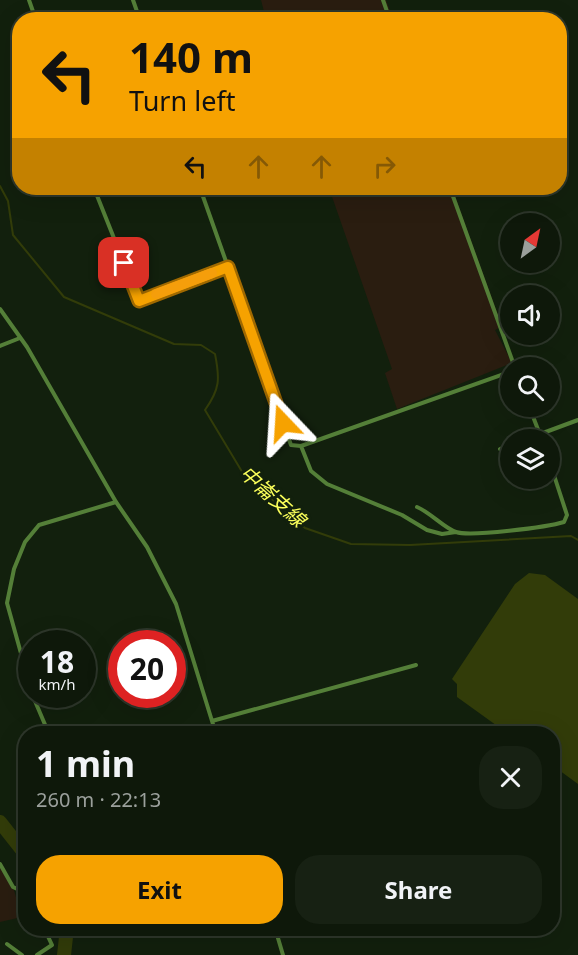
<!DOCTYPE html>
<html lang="en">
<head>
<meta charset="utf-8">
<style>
	:root { --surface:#0e180a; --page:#172113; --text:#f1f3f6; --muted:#9ba09c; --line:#2e372b; --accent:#f6a200 }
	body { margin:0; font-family:"Noto Sans","Noto Sans TC",sans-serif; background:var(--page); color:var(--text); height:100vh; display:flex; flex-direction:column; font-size:22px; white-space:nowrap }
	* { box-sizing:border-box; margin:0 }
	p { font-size:20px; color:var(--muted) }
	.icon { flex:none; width:33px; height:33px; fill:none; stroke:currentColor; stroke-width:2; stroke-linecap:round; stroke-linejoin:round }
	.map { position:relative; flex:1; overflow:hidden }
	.side { position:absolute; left:18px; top:726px; width:542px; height:210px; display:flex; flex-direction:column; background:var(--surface); border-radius:24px; box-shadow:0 6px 24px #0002,0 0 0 2px var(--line) }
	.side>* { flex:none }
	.banner { position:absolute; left:12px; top:12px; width:555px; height:183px; border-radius:24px; box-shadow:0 6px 24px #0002,0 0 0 2px var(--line); background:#f6a200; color:#111; overflow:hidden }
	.needle { width:39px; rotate:33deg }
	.buttons { position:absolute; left:500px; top:213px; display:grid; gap:12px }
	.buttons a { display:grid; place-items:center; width:60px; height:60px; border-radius:50%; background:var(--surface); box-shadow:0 6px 24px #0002,0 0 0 2px var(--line); font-size:30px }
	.speed { position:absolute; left:18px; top:630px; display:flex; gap:12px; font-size:30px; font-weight:700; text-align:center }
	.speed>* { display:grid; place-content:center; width:78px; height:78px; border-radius:50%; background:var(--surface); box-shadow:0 6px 24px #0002,0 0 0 2px var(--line); line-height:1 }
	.speed small { font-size:15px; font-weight:400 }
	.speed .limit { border:9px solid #d22; background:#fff; color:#111 }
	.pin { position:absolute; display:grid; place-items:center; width:51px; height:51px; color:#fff; margin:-26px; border-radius:12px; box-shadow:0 3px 9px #0006 }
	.me { position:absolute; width:66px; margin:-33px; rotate:340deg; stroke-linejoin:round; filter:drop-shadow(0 0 4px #0008) }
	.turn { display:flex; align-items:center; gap:21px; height:126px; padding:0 18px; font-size:27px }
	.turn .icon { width:78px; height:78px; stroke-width:2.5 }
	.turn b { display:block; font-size:42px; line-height:51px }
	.lanes { display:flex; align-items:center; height:57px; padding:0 18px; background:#0003; justify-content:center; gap:30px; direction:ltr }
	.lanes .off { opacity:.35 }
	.round { display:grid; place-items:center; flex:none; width:63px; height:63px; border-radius:24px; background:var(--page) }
	.overview { display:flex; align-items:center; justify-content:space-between; height:102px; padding:0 18px }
	h1 { font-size:36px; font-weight:700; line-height:45px }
	.cta { display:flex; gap:12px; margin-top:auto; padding:12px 18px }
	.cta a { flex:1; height:69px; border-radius:24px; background:var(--accent); color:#111; font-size:24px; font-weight:700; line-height:69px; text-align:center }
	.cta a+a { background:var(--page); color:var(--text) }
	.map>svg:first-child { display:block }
	.green { fill:#2a1d10 }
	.water { fill:#323c09 }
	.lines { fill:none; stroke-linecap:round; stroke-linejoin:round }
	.stream { stroke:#323c09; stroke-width:2 }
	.river { stroke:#323c09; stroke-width:14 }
	.service { stroke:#547f38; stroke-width:4 }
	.route-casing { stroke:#a06900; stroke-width:15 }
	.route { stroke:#f6a200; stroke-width:10 }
	.slow { stroke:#f59e0b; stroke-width:10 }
	.labels { text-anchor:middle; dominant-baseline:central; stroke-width:6; stroke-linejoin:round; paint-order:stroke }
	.water-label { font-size:20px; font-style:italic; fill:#fbff5a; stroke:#12200d }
</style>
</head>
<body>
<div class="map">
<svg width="578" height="955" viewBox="0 0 578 955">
	<rect width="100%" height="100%" fill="#12200d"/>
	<path class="green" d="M261,0H386L393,19H266Z
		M329,188H452L502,326L495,330L512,363L397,409L385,373L392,369Z
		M0,864L13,887L22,917L0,922Z"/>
	<path class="water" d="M529,573L545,575L578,599V784L552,765V734L507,733L457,697V684L452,679L515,584Z"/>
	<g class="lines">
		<path class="stream" d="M0,186L8,201L13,235L64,297L174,344L201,345L215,354C220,379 220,389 205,410L244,475L305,528L351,544L410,545L571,536L578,540"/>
		<path class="river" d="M0,822L26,855
			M64,955L67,928"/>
		<path class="service" d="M29,0L36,20
			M133,0L140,20
			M383,0L390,20
			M118,20L119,17
			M94,188L139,301L228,267
			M200,188L291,445L301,446L510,372
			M450,188L515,368
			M0,309L27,347L116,502L147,547L176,604L216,734
			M0,346L20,338
			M529,406L542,440
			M524,440L578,420
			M301,446L311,471L327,484L402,515L427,530L442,534L456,532
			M500,449L510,445
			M417,507C431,513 444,528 456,532C470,537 548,527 564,522L567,515L549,460
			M32,693L7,603L14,569L25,542L39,525L116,502
			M32,694L49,734
			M212,721L416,665
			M0,864L13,887L26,893
			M275,928L283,955
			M7,944L22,955
			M37,955L52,945L44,928"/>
	</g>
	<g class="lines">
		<g class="route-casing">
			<path id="route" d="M124,263L139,301L228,267L283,423"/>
		</g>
		<use href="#route" class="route"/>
		<path class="slow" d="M156,294L212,273"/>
	</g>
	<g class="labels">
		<g class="water-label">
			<text transform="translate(273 496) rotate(42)">中崙支線</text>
		</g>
	</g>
</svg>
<div class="buttons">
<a><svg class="needle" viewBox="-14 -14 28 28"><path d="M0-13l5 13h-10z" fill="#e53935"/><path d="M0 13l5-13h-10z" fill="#9ba09c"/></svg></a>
<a><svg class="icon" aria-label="sound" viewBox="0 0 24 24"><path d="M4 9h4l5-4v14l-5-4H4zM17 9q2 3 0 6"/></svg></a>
<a><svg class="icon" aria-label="search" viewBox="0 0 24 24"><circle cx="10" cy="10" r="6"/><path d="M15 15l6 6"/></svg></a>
<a><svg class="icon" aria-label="layers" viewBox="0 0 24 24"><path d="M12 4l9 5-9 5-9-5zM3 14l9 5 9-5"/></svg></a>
</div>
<div class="speed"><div>18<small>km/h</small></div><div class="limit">20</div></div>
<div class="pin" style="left:124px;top:263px;background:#d93025"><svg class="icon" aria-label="arrive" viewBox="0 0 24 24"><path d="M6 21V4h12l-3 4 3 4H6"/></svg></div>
<svg class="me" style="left:283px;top:423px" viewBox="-20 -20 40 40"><path d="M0-17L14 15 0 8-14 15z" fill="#f6a200" stroke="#fff" stroke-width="4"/></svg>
<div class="banner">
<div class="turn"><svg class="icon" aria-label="left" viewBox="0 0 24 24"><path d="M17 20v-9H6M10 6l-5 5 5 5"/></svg><div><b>140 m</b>Turn left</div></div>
<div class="lanes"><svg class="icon" aria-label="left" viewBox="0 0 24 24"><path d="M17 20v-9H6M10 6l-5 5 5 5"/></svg><svg class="icon off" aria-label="ahead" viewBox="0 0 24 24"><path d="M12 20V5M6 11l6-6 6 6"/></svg><svg class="icon off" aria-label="ahead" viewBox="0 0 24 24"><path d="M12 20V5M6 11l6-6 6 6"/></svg><svg class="icon off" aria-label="right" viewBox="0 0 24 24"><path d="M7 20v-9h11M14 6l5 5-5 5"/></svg></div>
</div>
<section class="side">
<div class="overview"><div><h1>1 min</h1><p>260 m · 22:13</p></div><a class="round"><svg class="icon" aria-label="close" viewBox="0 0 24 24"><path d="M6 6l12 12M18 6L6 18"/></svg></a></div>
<div class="cta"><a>Exit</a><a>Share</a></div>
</section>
</div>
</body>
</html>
